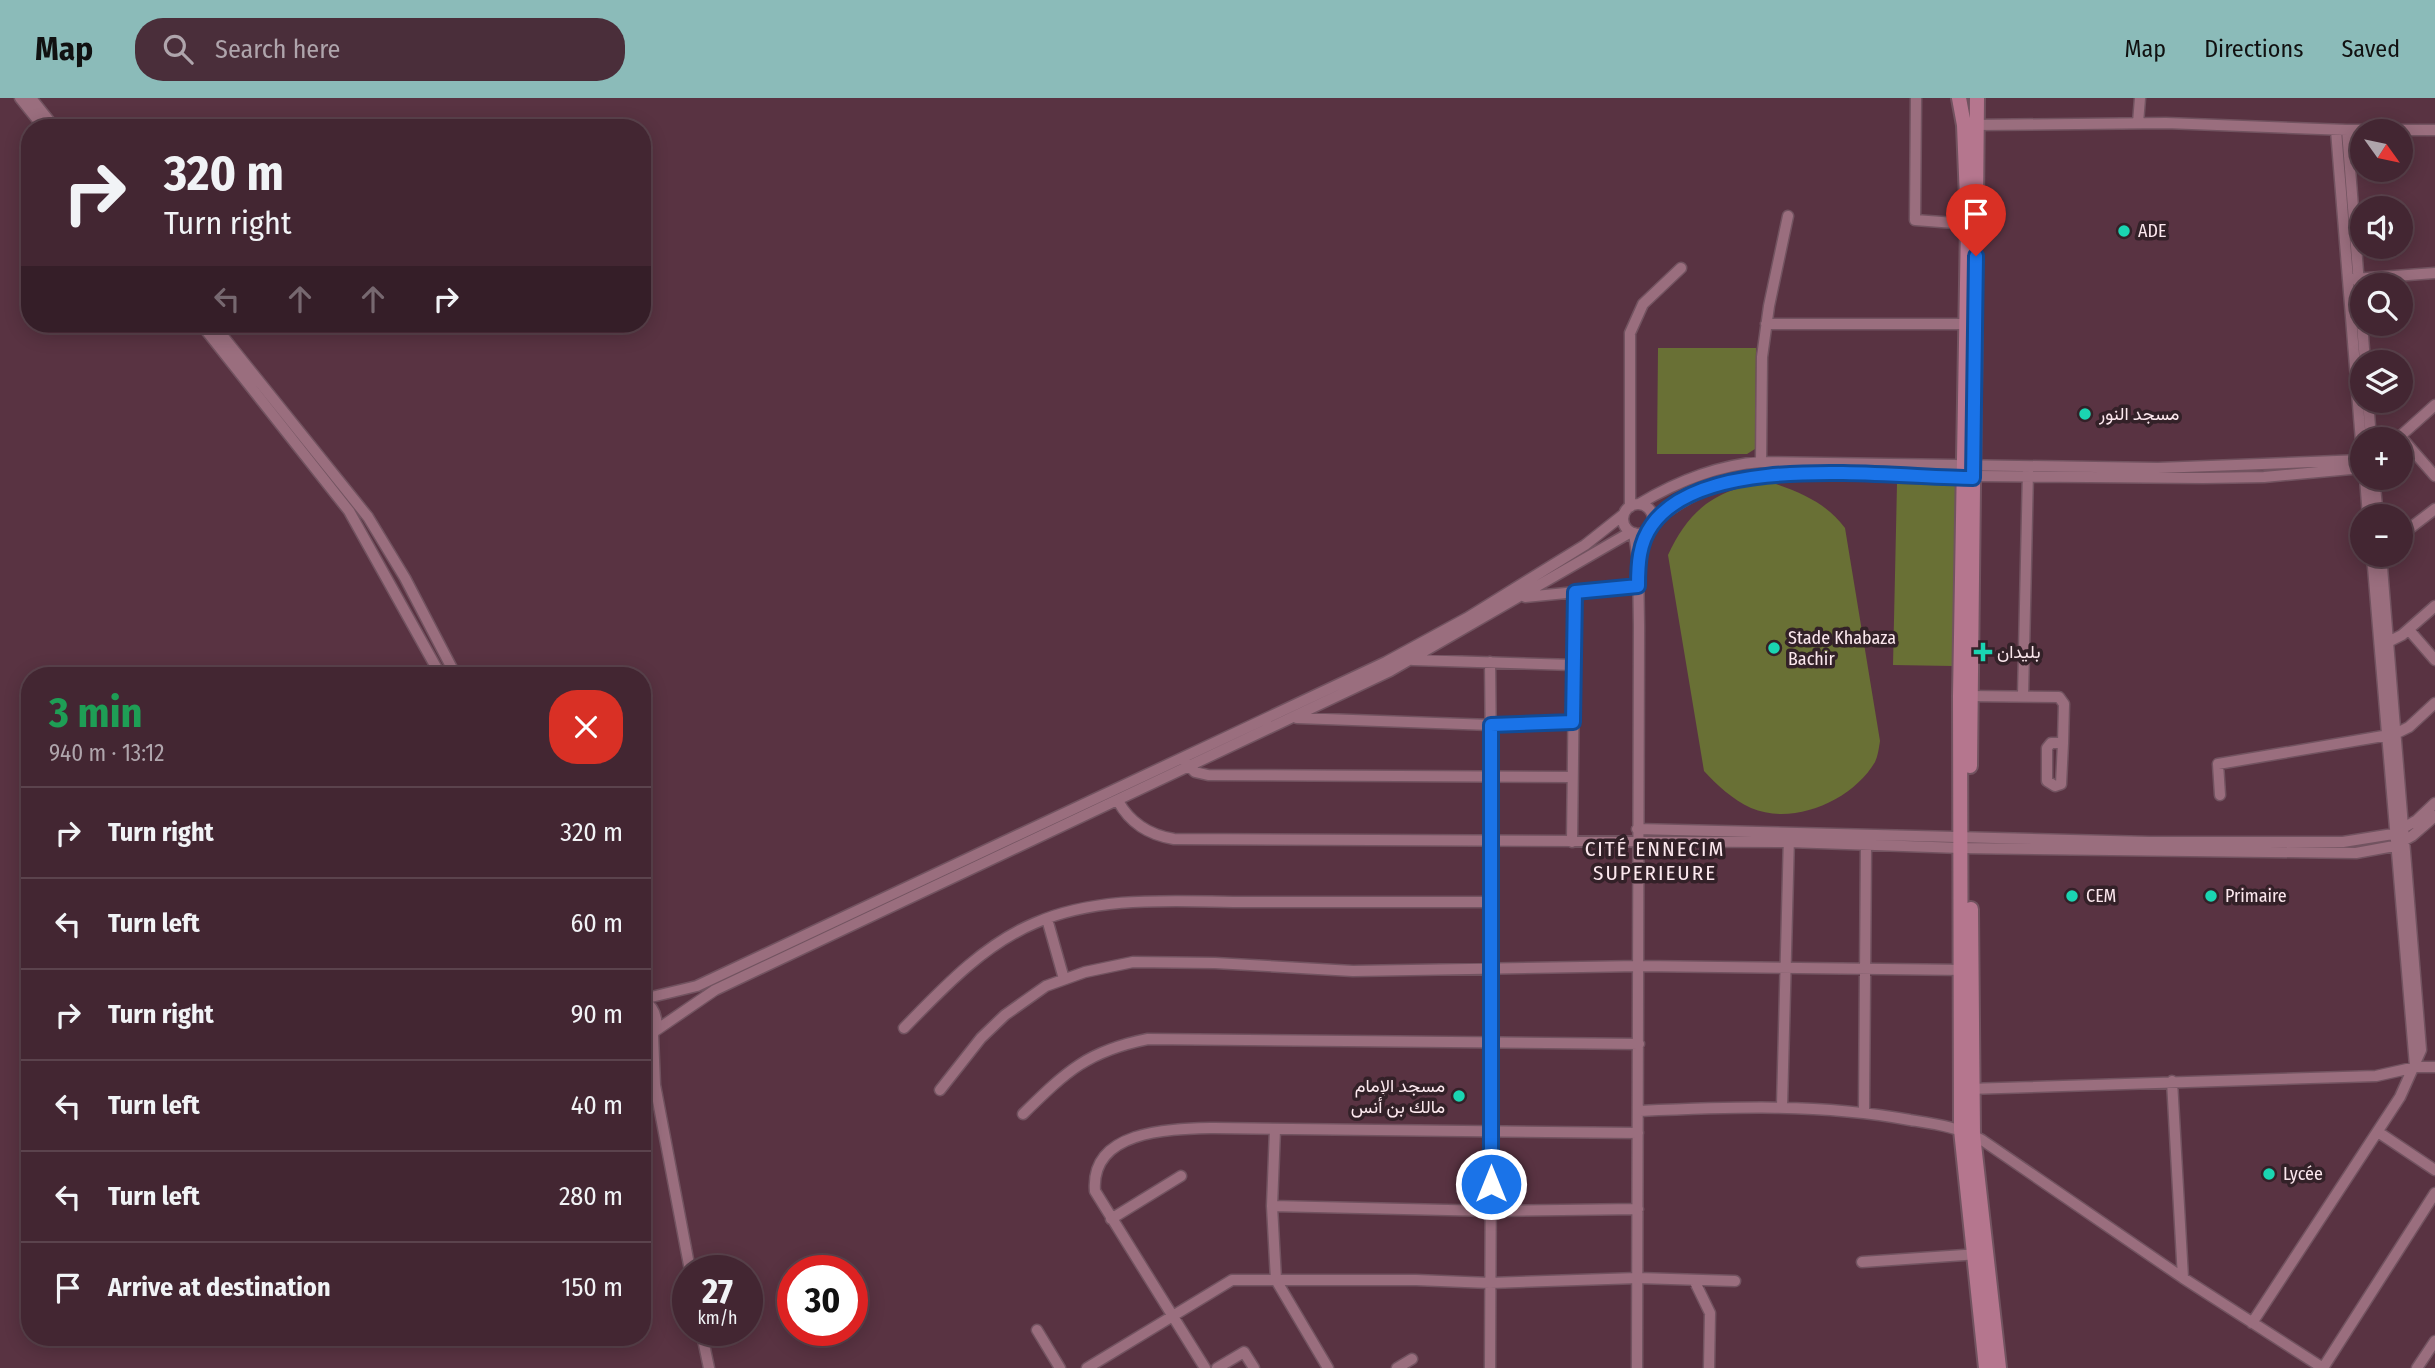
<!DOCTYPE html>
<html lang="en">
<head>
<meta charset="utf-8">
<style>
	:root { --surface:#432632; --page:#4a2e3a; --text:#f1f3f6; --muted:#afa5ac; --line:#5b434d; --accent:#8bbbb9 }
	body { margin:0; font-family:"Fira Sans Condensed",Vazirmatn,sans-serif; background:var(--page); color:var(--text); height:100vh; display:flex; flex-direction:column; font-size:26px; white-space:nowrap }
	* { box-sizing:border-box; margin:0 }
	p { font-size:23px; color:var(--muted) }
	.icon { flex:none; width:38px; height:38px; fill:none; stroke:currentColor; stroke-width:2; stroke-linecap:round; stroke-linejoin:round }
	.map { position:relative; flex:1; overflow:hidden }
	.side { position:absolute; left:21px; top:569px; width:630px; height:679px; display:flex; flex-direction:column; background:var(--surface); border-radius:28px; box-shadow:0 4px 18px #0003,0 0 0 2px var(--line) }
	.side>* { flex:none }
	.hud { position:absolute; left:21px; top:21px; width:630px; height:214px; border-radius:28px; box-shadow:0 4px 18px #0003,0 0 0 2px var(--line); background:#432632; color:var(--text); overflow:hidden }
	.needle { width:46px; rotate:123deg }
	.tools { position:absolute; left:2350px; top:21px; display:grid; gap:14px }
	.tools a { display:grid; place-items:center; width:63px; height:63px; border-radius:50%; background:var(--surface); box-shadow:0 4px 18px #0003,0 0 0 2px var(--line); font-size:35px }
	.speed { position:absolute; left:672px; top:1157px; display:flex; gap:14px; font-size:35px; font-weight:700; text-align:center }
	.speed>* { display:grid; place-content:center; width:91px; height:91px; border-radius:50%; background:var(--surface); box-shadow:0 4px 18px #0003,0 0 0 2px var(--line); line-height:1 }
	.speed small { font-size:18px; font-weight:400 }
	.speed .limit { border:10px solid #d22; background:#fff; color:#111 }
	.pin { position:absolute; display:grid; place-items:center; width:60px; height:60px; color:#fff; margin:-72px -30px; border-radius:50% 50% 50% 0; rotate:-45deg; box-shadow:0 0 7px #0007 }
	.pin .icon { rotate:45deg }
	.me { position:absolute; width:77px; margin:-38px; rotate:0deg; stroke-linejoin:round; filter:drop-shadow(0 0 5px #0008) }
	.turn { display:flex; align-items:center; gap:24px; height:147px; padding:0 28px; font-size:32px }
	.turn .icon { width:91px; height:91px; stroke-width:2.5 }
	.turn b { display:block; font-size:49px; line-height:60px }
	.lanes { display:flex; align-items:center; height:66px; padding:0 28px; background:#0003; justify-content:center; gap:35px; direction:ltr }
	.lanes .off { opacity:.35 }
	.round { display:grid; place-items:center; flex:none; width:74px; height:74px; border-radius:28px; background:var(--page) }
	.summary { display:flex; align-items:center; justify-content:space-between; height:119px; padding:0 28px }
	h1 { font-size:42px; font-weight:700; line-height:52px; color:#1e9e55 }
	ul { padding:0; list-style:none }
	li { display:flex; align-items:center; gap:21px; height:91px; padding:0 28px; border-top:2px solid var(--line) }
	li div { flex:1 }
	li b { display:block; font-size:26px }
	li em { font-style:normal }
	header { display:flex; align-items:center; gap:42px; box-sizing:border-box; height:98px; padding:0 35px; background:var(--accent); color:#111 }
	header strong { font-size:33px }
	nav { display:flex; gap:38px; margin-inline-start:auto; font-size:24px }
	.search { width:490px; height:63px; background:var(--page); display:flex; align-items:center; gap:18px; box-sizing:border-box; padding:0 24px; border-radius:28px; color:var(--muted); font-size:26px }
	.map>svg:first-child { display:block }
	.green { fill:#697035 }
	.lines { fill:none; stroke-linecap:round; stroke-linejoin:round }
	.street-casing { stroke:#725360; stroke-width:13 }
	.secondary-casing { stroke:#725360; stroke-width:18 }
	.street { stroke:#9a6e7e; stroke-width:10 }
	.secondary { stroke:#b5768e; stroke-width:14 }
	.route-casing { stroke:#114b97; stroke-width:18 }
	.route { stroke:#1a73e8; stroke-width:12 }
	.poi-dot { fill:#1ad5b2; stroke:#332128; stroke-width:2.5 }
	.labels { text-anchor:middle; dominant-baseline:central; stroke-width:7; stroke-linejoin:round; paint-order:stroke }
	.poi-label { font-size:18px; fill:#fce8ee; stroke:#332128; text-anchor:start }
	.quarter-label { font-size:21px; letter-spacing:2px; fill:#fce8ee; stroke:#332128 }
</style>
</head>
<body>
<header>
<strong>Map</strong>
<div class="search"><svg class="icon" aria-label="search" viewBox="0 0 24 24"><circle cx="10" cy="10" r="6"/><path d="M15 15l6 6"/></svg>Search here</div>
<nav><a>Map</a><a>Directions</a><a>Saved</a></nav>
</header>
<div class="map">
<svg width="2435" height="1270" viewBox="0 0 2435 1270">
	<rect width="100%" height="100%" fill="#593342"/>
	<path class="green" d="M1658,250H1756L1755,351L1747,356H1657Z
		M1773,385C1802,395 1826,405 1845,430L1880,643C1879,649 1878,658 1875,664C1852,703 1793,728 1751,710C1732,701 1717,687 1704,673L1668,457C1690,409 1720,388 1773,385Z
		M1897,386L1956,387L1953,568L1893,567Z"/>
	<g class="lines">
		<g class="street-casing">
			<path id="street" d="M20,0L44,30
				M31,0L55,30
				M1916,0L1915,122L1968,126
				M2138,25L2140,0
				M1974,27L2166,25L2347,32H2435
				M2336,32L2362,356
				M2347,32L2365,264
				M2354,181L2435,175
				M201,226L349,413L441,578
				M213,226L368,419L405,480L456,578
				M1766,226H1965
				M2368,303L2371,341
				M2400,338L2435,378
				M2397,341L2435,307
				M1761,364L1762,259L1769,208L1788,118
				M2365,380L2368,418
				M2374,380L2378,418
				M1639,406C1676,384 1719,367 1761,364L2158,370L2362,362
				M1623 421a15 15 0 1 1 30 0a15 15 0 1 1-30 0Z
				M1630,409V235L1643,206L1681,170
				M1653,424C1687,397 1719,383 1762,376L2203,380L2264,379L2362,370
				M1634,435L1638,463L1639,528L1637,1270
				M2401,437L2435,411
				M2372,457L2415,968
				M1525,499L1638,488
				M2409,532L2435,562
				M2386,545L2402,537L2435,508
				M1413,562L1574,567
				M1490,564C1493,799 1491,1035 1490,1270
				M1967,598L2059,599L2064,606L2063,645
				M2023,598L2028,373
				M1297,620L1491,627L1573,624
				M2051,645H2063L2061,686L2055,688L2047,683V650Z
				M1187,666L1195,674L1208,677L1572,679
				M2220,697L2218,666L2395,636L2409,629L2435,605
				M1118,703C1130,725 1149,737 1174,741L1789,744L1961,750L2356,755L2394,748L2412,738L2435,718
				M1637,731L2150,744H2343L2393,736L2417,722L2435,705
				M1572,744L1575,494
				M1047,821L1064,881
				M642,901C660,913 662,935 642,946
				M643,901L697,888L1386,564L1467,520L1585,447L1624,416
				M904,930C943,890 983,847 1035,825C1102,796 1178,804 1249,804C1331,804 1412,804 1493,804
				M655,933L715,892L1390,573L1631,434
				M653,937L655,987L690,1172
				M642,969L654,986
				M2172,983L2183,1180
				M1968,991L2376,978L2416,969H2435
				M940,992L981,940L1005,917L1046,888L1085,874L1133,864L1215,865L1353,873L1639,868L1967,872
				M1782,1008L1789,738
				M1638,1013C1730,1009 1819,1005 1910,1022C1935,1026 1959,1029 1982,1042L2183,1180L2323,1270
				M1864,1013L1866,747
				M1023,1016C1066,974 1087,953 1148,941L1639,946
				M1275,1031L1272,1108L1276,1182L1328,1270
				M2378,1034L2435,1072
				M1272,1108L1491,1113L1638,1111
				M1111,1121L1181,1078
				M1862,1164L1979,1156
				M1694,1182L1710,1215L1709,1270
				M2252,1225L2400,999L2421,952L2381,457
				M701,1232L709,1270
				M1037,1232L1060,1270
				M1087,1270L1232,1182H1416L1490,1185L1638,1180L1735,1183
				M1205,1270L1095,1093C1090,1031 1172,1031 1214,1030L1638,1035
				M1217,1270L1244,1254L1254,1270
				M1397,1270L1412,1261
				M2323,1270L2435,1095
				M2417,1270L2435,1243"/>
		</g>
		<g class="secondary-casing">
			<path id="secondary" d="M1959,0L1964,27L1968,126L1960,598L1961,1032L1986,1270
				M1976,108L1977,0
				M1970,668L1975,202
				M1971,811L1973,1037L1999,1270"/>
		</g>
		<use href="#street" class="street"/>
		<use href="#secondary" class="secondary"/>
	</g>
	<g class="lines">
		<g class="route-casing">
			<path id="route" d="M1491,1086V627L1573,624L1575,494L1638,488C1638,466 1639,445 1652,427C1705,352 1892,380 1973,380L1976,158"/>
		</g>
		<use href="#route" class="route"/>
	</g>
	<g class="poi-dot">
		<circle cx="2124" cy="133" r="7"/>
		<circle cx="2085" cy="316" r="7"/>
		<circle cx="1774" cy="550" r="7"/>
		<path d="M1979.5 543.5h7v7h7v7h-7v7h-7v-7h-7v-7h7z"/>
		<circle cx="2072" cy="798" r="7"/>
		<circle cx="2211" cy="798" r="7"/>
		<circle cx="1459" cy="998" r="7"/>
		<circle cx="2269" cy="1076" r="7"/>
	</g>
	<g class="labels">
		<g class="poi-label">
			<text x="2138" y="133">ADE</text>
			<text x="2099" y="316">مسجد النور</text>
			<text x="1788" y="540">Stade Khabaza<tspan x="1788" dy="21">Bachir</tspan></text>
			<text x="1997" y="554">بليدان</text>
			<text x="2086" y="798">CEM</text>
			<text x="2225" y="798">Primaire</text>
			<text x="1445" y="988" text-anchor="end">مسجد الإمام<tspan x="1445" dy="21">مالك بن أنس</tspan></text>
			<text x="2283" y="1076">Lycée</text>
		</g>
		<g class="quarter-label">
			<text x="1655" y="751">CITÉ ENNECIM<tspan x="1655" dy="24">SUPERIEURE</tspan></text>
		</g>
	</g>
</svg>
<div class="tools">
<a><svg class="needle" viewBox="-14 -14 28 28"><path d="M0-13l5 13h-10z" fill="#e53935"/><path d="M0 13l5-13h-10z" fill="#afa5ac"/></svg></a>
<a><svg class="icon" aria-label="sound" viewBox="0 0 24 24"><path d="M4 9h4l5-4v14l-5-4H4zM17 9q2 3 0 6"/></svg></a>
<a><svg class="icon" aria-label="search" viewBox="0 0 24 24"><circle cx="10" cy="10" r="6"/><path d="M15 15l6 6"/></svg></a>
<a><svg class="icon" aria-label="layers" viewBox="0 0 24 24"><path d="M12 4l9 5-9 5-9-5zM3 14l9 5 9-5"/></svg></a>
<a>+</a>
<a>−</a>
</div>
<div class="speed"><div>27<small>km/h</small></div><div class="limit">30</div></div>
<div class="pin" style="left:1976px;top:158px;background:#d93025"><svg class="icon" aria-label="arrive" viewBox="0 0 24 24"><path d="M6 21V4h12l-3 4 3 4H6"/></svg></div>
<svg class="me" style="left:1491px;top:1086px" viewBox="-20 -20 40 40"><circle r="17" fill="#1a73e8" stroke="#fff" stroke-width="3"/><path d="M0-11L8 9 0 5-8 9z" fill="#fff"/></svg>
<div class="hud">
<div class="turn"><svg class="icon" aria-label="right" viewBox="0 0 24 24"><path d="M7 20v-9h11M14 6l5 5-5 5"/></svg><div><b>320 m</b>Turn right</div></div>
<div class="lanes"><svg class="icon off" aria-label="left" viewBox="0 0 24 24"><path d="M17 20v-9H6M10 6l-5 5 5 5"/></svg><svg class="icon off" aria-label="ahead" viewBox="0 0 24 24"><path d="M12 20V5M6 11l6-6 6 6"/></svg><svg class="icon off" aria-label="ahead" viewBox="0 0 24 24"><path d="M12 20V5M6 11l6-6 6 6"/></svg><svg class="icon" aria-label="right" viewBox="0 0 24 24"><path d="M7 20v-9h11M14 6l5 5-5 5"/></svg></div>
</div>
<section class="side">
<div class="summary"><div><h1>3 min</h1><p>940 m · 13:12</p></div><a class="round" style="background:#d93025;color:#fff"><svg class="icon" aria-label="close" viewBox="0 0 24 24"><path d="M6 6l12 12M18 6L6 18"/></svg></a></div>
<ul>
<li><svg class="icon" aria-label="right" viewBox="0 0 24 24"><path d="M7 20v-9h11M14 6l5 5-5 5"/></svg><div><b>Turn right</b></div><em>320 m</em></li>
<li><svg class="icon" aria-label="left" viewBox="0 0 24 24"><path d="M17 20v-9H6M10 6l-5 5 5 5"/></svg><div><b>Turn left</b></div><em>60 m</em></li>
<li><svg class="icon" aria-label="right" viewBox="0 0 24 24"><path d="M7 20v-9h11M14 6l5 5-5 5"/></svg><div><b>Turn right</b></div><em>90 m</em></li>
<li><svg class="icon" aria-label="left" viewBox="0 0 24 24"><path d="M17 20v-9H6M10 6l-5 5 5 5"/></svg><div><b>Turn left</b></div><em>40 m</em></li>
<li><svg class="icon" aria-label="left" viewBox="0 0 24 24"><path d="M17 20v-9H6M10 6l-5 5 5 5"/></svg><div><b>Turn left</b></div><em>280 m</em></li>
<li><svg class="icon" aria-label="arrive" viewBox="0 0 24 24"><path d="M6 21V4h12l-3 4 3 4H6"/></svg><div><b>Arrive at destination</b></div><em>150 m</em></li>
</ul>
</section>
</div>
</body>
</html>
